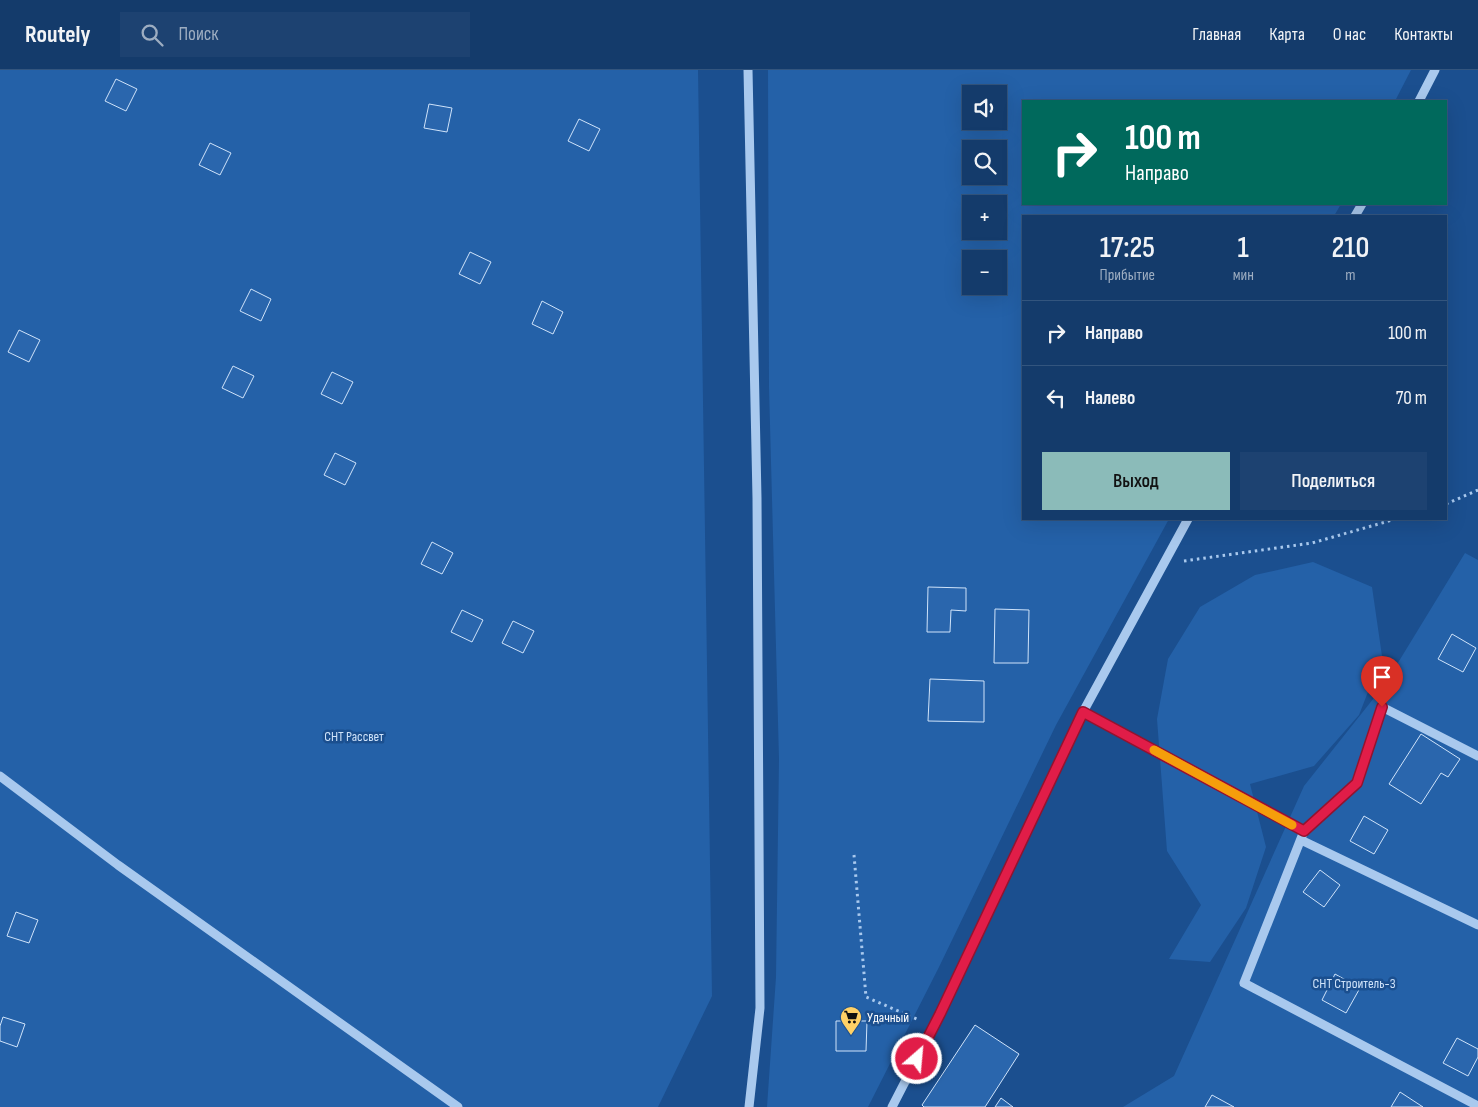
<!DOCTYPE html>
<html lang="ru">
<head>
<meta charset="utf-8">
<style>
	:root { --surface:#143b6b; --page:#1d4271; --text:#f1f3f6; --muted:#9dadc1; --line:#33557e; --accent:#8bbbb9 }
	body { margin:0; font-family:"Sofia Sans Condensed",sans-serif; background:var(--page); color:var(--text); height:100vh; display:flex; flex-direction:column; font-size:19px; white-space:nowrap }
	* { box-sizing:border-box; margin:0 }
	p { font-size:16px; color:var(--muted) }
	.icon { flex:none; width:28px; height:28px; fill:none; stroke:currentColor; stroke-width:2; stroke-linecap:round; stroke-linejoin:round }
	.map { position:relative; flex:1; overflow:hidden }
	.panel { position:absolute; left:1022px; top:145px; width:425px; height:305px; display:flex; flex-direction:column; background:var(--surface); border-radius:0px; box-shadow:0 5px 20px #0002,0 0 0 1px var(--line) }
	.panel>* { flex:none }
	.hud { position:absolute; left:1022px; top:30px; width:425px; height:105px; border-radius:0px; box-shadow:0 5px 20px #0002,0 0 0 1px var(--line); background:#00695c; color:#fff; overflow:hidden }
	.fabs { position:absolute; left:962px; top:15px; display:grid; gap:10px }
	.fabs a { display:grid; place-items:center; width:45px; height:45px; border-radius:0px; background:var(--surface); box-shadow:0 5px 20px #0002,0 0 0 1px var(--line); font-size:25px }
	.pin { position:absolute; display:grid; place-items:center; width:42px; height:42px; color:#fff; margin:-51px -21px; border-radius:50% 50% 50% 0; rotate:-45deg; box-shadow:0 0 5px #0007 }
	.pin .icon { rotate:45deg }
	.me { position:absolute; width:55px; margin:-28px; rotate:27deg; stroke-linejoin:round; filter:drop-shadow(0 0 4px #0008) }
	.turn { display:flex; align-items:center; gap:18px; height:105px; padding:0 20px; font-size:22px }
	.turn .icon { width:65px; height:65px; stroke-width:2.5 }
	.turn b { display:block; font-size:35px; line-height:42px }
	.eta { display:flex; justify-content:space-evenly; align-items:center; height:85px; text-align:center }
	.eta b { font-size:30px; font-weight:600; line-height:35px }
	.button { display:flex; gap:10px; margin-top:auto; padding:10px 20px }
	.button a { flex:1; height:58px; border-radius:0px; background:var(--accent); color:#111; font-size:20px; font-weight:600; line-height:58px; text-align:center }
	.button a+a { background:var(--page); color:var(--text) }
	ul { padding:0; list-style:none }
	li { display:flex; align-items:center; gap:15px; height:65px; padding:0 20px; border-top:1px solid var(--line) }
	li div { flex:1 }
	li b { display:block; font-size:19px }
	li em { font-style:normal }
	header { display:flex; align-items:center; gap:30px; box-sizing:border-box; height:70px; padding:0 25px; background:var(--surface); border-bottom:1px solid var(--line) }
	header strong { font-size:24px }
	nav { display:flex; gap:28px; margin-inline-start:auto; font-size:18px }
	.search { width:350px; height:45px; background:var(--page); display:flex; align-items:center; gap:12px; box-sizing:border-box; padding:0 18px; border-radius:0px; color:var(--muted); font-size:19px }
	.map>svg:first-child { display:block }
	.green { fill:#2461a8; fill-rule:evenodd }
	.building { fill:#2a66ad; stroke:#cfe3fa }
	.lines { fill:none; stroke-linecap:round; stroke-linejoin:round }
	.path { stroke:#a9c9ee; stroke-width:3; stroke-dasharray:2.5 4; stroke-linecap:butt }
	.minor { stroke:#a9c9ee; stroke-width:9 }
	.route-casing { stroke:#92132f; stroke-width:12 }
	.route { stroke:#e11d48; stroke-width:9 }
	.slow { stroke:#f59e0b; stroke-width:9 }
	.labels { text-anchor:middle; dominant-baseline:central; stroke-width:5; stroke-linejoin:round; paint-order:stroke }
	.park-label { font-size:14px; fill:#cfe3fa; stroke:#1b4f8f }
	.poi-label { font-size:14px; fill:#fff; stroke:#1b4f8f; text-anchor:start }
</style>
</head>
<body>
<header>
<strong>Routely</strong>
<div class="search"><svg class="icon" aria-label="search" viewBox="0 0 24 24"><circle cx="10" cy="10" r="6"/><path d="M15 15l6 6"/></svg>Поиск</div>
<nav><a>Главная</a><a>Карта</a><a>О нас</a><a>Контакты</a></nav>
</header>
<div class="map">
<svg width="1478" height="1037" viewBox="0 0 1478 1037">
	<rect width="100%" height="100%" fill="#1b4f8f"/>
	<path class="green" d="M0,0H698L712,926L658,1037H0Z
		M768,0H1411L1395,31H1024V134H1341L1334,146H1024V449H1169L1056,655L939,897L868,1037H767L776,907L779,689L769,317ZM971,24H999V51H971ZM971,79H999V106H971ZM971,134H999V161H971ZM971,189H999V216H971Z
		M1465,483L1478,490V1037H1123L1174,1006L1304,716L1385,614Z
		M1313,492L1372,517L1382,586L1359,645L1314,696L1250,714L1266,777L1246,838L1210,892L1169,889L1201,835L1167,781L1157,649L1168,589L1200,537L1255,505Z"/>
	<path class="building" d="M116,9L137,19L126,41L105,31Z
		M429,34L452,38L447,62L424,58Z
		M579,49L600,59L589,81L568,71Z
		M210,73L231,83L220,105L199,95Z
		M470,182L491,192L480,214L459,204Z
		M251,219L271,229L261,251L240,241Z
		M542,231L563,242L553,264L532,254Z
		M19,260L40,270L29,292L8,282Z
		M233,296L254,306L243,328L222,318Z
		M332,302L353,312L342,334L321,324Z
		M335,383L356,393L345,415L324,405Z
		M432,472L453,483L442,504L421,494Z
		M928,517L966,518V541L951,540L950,562H927Z
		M995,539L1029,540L1028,593H994Z
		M462,540L483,550L472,572L451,562Z
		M513,551L534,561L523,583L502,573Z
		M1452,564L1476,578L1463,602L1438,589Z
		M930,609L984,611V652L928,651Z
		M1421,664L1460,689L1448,707L1441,703L1421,734L1389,714Z
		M1364,746L1388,760L1374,784L1350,771Z
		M1320,800L1340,815L1324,837L1303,822Z
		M16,842L38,850L29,873L7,866Z
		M1335,904L1360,918L1346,943L1322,930Z
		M3,947L25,954L17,977L0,971V956Z
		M836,951H867L866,981H836Z
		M975,955L1019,984L985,1037H924L922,1035Z
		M1457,968L1478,979V987L1468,1006L1443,993Z
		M1400,1022L1423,1037H1391Z
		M1212,1025L1234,1037H1205Z
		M1001,1028L1013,1037H995Z"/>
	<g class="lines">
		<path class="path" d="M1446,434L1478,420
			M1184,491L1312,473L1396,449
			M854,785L866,927L919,950"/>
		<path class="minor" d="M748,0L757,428L760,938L749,1037
			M1419,31L1435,0
			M1355,146L1362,134
			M1083,642L1304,761
			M1478,686L1382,637L1357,713L1304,761L1244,913L1478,1036
			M0,706L118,795L458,1037
			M1301,770L1478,855
			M892,1037L940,944L1083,642L1188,449"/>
	</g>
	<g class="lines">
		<g class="route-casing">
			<path id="route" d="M917,989L940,944L1083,642L1304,761L1357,713L1382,637"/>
		</g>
		<use href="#route" class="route"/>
		<path class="slow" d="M1154,680L1292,755"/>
	</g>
	<defs>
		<g id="supermarket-pin" transform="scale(1.125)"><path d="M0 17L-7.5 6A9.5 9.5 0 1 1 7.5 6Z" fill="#ffd166" stroke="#1b4f8f"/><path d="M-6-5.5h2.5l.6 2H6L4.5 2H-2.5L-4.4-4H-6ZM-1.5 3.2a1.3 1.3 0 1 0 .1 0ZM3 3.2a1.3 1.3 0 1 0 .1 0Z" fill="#111"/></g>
	</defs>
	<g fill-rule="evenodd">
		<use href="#supermarket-pin" x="851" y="947"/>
	</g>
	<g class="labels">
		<g class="park-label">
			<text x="354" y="666">СНТ Рассвет</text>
			<text x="1354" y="913">СНТ Строитель-3</text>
		</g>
		<g class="poi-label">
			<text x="867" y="947">Удачный</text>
		</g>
	</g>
</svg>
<div class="fabs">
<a><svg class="icon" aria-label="sound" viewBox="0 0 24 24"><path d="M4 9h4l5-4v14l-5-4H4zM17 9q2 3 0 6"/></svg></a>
<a><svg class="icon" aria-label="search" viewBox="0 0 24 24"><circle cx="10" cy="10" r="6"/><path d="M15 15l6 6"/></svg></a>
<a>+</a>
<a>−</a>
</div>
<div class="pin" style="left:1382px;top:637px;background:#d93025"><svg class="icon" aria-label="arrive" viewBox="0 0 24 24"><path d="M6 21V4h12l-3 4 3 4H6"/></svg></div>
<svg class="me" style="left:917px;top:989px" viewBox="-20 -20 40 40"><circle r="17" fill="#e11d48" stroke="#fff" stroke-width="3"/><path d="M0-11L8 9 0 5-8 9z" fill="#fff"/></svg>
<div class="hud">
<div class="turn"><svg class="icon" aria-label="right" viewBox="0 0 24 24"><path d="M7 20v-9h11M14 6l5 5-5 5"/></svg><div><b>100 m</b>Направо</div></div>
</div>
<section class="panel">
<div class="eta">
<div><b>17:25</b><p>Прибытие</p></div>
<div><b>1</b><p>мин</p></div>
<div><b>210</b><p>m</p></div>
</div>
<ul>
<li><svg class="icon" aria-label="right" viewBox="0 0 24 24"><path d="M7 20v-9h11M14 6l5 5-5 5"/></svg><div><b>Направо</b></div><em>100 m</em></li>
<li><svg class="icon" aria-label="left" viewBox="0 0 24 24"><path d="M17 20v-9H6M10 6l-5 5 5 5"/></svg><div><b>Налево</b></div><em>70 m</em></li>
</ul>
<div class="button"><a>Выход</a><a>Поделиться</a></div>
</section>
</div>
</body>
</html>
